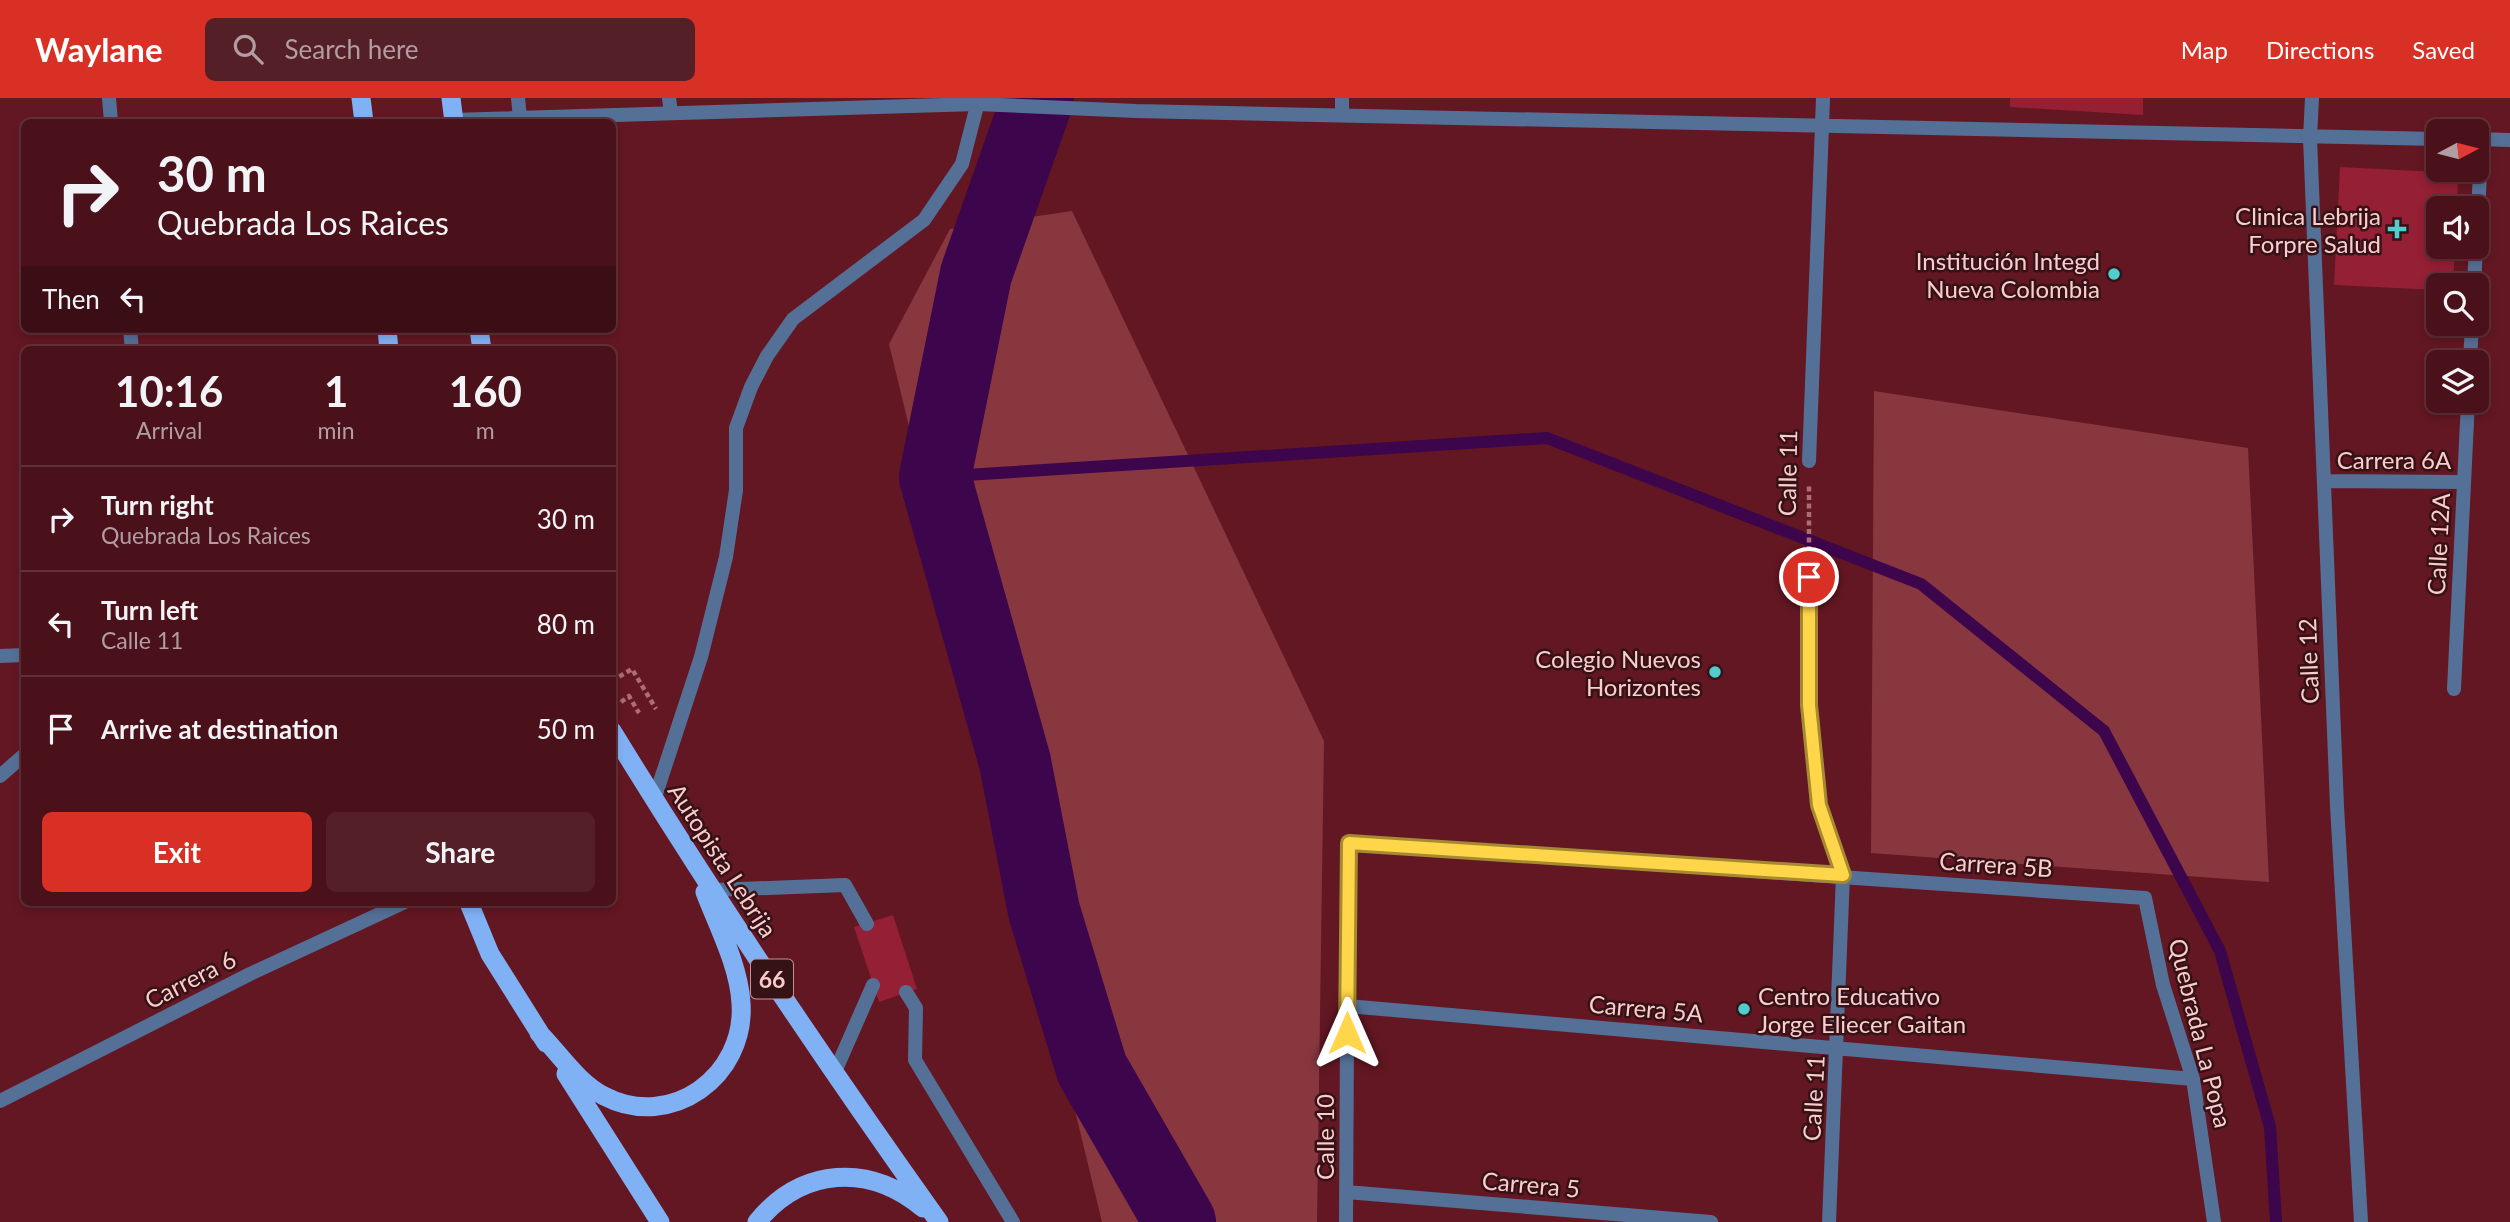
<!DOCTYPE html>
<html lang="en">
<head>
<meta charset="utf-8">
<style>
	:root { --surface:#4a111a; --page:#541f27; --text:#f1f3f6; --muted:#b29da2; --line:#613139; --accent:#d93025 }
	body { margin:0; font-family:Lato,sans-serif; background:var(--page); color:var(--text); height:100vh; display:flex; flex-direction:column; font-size:26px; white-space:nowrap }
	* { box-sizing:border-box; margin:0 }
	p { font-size:23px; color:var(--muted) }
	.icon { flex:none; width:38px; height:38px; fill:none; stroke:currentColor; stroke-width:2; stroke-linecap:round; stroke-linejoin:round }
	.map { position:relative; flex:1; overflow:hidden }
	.drawer { position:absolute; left:21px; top:248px; width:595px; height:560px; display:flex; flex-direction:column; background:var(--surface); border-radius:10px; box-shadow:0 4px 10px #0003,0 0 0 2px var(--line) }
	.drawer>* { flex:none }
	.guide { position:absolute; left:21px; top:21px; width:595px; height:214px; border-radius:10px; box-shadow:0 4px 10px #0003,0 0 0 2px var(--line); background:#4a111a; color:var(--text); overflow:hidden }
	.needle { width:46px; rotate:83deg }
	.fabs { position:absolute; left:2426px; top:21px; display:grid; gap:14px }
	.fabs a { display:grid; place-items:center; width:63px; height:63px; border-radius:10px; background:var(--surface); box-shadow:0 4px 10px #0003,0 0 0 2px var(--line); font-size:35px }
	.pin { position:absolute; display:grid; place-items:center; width:60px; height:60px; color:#fff; margin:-30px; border:4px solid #fff; border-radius:50%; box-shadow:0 2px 7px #0007 }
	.me { position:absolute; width:77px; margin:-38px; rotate:0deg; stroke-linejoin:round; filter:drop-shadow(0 0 5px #0008) }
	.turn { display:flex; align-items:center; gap:24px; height:147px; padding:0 21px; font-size:32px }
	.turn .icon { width:91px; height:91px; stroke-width:2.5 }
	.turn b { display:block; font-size:49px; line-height:60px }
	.then { display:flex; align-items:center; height:66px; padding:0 21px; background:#0003; gap:14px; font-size:26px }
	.eta { display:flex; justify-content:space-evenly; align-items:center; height:119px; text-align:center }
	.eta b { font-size:42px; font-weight:700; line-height:49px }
	.primary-button { display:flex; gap:14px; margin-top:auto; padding:14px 21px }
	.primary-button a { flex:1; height:80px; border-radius:10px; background:var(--accent); color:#fff; font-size:28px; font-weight:700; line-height:80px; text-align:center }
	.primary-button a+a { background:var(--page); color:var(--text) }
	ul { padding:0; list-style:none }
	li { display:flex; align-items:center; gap:21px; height:105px; padding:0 21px; border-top:2px solid var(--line) }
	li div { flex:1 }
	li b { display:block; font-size:26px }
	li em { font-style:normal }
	header { display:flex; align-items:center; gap:42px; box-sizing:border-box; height:98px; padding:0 35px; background:var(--accent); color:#fff }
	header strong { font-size:33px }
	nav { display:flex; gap:38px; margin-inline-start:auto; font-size:24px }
	.search { width:490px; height:63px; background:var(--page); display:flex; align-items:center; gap:18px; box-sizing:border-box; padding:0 24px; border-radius:10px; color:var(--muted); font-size:26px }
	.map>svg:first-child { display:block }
	.green { fill:#88373f }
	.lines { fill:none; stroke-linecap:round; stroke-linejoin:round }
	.stream { stroke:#3c054c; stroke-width:12 }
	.river { stroke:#3c054c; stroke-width:72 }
	.building { fill:#951f34 }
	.path { stroke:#ac6d74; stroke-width:4.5; stroke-dasharray:5 3.5; stroke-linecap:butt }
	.service { stroke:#557097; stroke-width:14 }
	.minor { stroke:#557097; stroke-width:14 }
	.tertiary { stroke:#557097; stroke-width:14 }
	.trunk { stroke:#81b1f5; stroke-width:19 }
	.route-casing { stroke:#a68a30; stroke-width:18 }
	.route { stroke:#ffd54a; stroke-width:12 }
	.poi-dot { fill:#52cdcf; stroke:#341215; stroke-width:2.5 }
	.labels { text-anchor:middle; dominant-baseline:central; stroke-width:5; stroke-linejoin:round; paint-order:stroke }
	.shield { fill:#341215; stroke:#c09496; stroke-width:2 }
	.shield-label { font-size:23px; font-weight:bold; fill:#fccccd }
	.poi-label { font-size:24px; fill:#fccccd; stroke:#341215; text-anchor:end }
	.street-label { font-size:24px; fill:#fccccd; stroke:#341215 }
</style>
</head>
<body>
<header>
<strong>Waylane</strong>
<div class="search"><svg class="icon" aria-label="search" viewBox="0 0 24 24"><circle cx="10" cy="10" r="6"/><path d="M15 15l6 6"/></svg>Search here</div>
<nav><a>Map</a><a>Directions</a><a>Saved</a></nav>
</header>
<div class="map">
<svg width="2510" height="1124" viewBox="0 0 2510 1124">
	<rect width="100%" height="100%" fill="#631722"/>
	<path class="green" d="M1072,113L1324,643L1317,1124H1102L889,246L950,131Z
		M1874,293L2248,350L2269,784L1871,755Z"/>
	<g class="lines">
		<path class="stream" d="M935,379L1547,340L1921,486L2104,633L2220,853L2270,1029L2276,1124"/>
		<path class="river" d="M1038,0L976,176L935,379L1015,664L1044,813L1092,971L1180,1124"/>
	</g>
	<path class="building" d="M2010,0H2143V17L2010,9Z
		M2340,69L2458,75L2457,110H2438V149H2455L2453,187H2438V192L2334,187Z
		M893,817L917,891L879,904L854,829Z"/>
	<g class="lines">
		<path class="path" d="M1809,453V388
			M612,583L632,571L656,611
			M621,604L629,598L639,615"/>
		<path class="service" d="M518,0L520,20
			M714,792L845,787L867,826
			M906,894L916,910L915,962L1013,1124
			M834,976L873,887"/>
		<path class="minor" d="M109,0L111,24
			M669,0L671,15
			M1342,17V0
			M2310,40L2337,708L2361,1124
			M2476,148L2482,41
			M2474,187L2476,149
			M130,231L132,252
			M2470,264L2472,226
			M1809,363L1822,28
			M2324,383L2463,384
			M1809,479V607L1819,707L1843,777L1829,1124
			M0,558L24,557
			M2454,591L2468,303
			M0,678L24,657
			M654,702L701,559L726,459L736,392V330L751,289L767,258L793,221L924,122L962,66L979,0
			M1347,908L2193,981
			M1346,1094L1711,1124
			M1346,1124L1348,745L2145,800L2163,887L2193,981L2214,1124"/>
		<path class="tertiary" d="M454,22L977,6L1136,13L2438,41
			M1822,28L1823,0
			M2310,40L2312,0
			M2476,41L2510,42
			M0,1003L250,876L403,805"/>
		<path class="trunk" d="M361,0L364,24
			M451,0L454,24
			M387,231L389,252
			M479,231L482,252
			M612,633C715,801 825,964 939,1124
			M469,805L490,856L546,945
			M539,935C559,955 578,985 604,998C671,1033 746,978 741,905C739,868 718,828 705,794
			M566,976L660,1124
			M757,1124C802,1069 869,1065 923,1110"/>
	</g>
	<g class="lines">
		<g class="route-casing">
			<path id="route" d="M1347,935L1349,745L1843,777L1819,707L1809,607V479"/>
		</g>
		<use href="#route" class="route"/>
	</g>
	<g class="poi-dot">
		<path d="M2393.5 120.5h7v7h7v7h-7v7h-7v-7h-7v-7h7z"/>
		<circle cx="2114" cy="176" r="7"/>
		<circle cx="1715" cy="574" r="7"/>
		<circle cx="1744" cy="911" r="7"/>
	</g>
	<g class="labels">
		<rect class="shield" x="751" y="861.5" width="42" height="39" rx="5"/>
		<g class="shield-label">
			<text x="772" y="881">66</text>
		</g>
		<g class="poi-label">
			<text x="2381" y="117">Clinica Lebrija<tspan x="2381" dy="28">Forpre Salud</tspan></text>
			<text x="2100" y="162">Institución Integd<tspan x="2100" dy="28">Nueva Colombia</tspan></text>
			<text x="1701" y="560">Colegio Nuevos<tspan x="1701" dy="28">Horizontes</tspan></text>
			<text x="1758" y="897" text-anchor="start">Centro Educativo<tspan x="1758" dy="28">Jorge Eliecer Gaitan</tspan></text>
		</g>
		<g class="street-label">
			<text x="2394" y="361">Carrera 6A</text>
			<text transform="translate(1787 375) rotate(-89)">Calle 11</text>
			<text transform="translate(2438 446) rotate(-87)">Calle 12A</text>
			<text transform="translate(2308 563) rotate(-92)">Calle 12</text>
			<text transform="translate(723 762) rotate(57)">Autopista Lebrija</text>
			<text transform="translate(1996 766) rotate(4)">Carrera 5B</text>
			<text transform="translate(190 881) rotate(-27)">Carrera 6</text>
			<text transform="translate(1646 910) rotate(5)">Carrera 5A</text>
			<text transform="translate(2201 935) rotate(76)">Quebrada La Popa</text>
			<text transform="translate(1813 1000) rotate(-87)">Calle 11</text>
			<text transform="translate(1324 1039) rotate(-90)">Calle 10</text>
			<text transform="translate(1531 1086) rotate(5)">Carrera 5</text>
		</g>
	</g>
</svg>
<div class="fabs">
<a><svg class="needle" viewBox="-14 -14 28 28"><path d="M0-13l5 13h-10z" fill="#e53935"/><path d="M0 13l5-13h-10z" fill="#b29da2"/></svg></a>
<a><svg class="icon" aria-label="sound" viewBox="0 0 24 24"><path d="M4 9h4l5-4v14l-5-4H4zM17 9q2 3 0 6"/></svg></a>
<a><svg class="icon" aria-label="search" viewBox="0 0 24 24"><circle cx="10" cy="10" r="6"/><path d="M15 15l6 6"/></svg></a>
<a><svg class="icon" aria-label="layers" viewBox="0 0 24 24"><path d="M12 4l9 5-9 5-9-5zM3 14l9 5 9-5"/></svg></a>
</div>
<div class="pin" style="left:1809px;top:479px;background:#d93025"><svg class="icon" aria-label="arrive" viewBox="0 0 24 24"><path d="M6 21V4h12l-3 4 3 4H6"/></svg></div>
<svg class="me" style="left:1347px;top:935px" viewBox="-20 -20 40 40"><path d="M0-17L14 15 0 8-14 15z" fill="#ffd54a" stroke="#fff" stroke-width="4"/></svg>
<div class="guide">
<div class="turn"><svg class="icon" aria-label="right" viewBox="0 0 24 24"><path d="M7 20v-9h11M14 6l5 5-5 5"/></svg><div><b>30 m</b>Quebrada Los Raices</div></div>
<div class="then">Then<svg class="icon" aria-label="left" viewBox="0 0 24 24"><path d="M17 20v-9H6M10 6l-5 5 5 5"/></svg></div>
</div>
<section class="drawer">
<div class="eta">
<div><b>10:16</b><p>Arrival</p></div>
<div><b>1</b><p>min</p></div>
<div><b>160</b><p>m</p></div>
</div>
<ul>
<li><svg class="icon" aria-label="right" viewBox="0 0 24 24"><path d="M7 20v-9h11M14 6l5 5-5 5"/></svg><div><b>Turn right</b><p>Quebrada Los Raices</p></div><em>30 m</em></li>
<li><svg class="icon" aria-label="left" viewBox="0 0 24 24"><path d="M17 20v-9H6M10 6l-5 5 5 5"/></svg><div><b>Turn left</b><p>Calle 11</p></div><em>80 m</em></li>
<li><svg class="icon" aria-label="arrive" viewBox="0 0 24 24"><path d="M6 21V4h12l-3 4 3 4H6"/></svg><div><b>Arrive at destination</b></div><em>50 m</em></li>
</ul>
<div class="primary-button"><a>Exit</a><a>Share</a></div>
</section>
</div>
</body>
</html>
